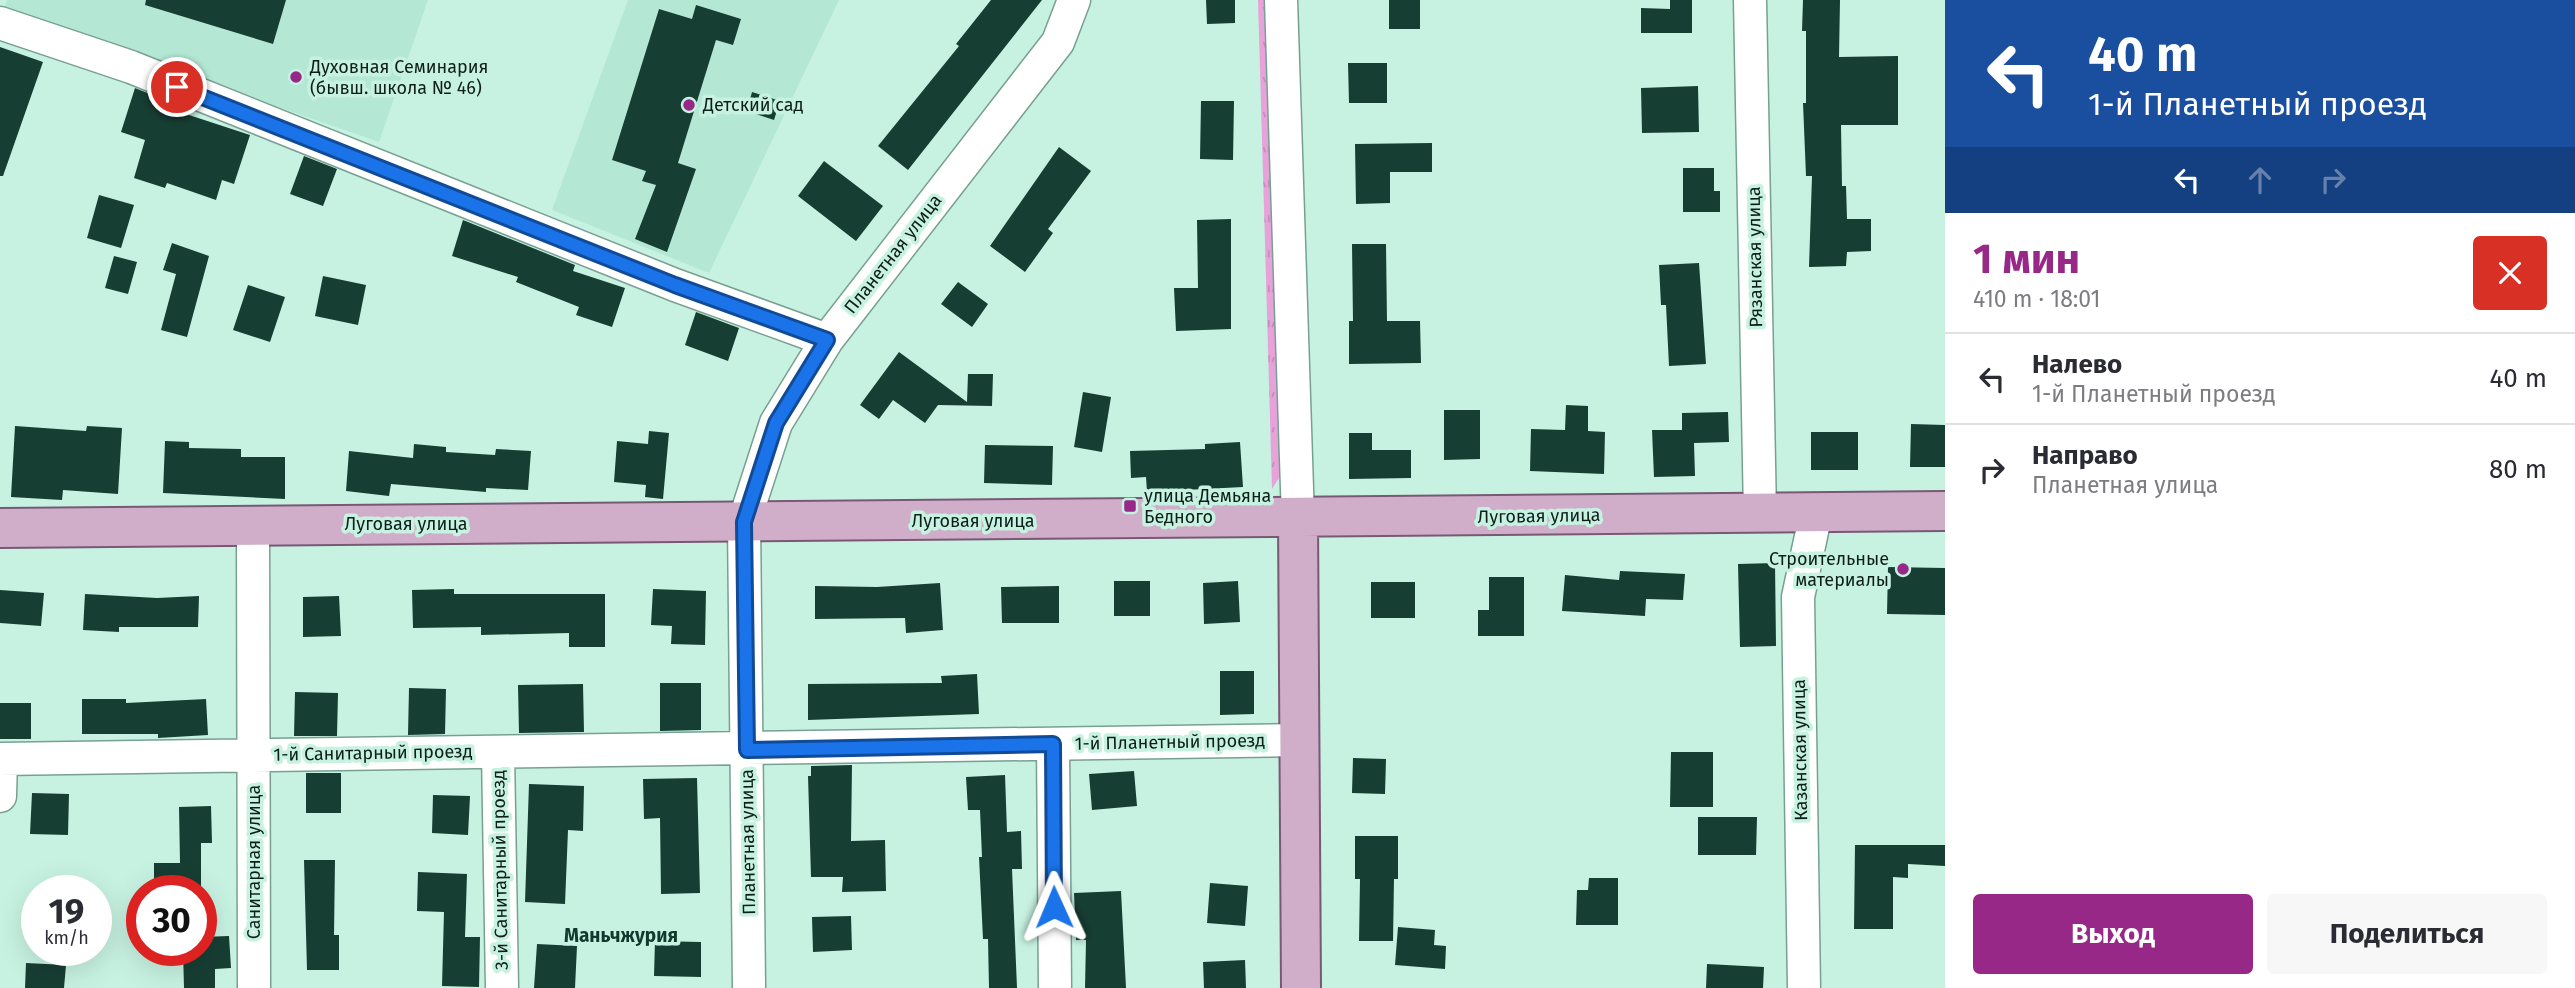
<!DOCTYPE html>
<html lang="ru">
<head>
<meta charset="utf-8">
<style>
	:root { --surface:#fff; --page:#f7f7f7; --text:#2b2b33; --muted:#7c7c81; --line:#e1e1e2; --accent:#972887 }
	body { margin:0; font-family:"Fira Sans",sans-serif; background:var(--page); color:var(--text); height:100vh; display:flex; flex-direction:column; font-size:26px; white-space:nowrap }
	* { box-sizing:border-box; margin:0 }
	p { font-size:23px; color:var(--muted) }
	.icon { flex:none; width:38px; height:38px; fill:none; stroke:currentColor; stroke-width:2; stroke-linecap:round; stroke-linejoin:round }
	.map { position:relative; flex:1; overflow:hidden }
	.panel { display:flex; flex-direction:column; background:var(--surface); width:630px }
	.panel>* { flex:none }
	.top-card { background:#1a4fa0; color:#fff; overflow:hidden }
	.speed { position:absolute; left:21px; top:875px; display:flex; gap:14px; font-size:35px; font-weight:700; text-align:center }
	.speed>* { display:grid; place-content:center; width:91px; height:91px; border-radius:50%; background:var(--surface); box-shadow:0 7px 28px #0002; line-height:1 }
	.speed small { font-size:18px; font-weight:400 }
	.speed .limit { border:10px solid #d22; background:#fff; color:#111 }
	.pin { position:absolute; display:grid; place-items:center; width:60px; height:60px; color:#fff; margin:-30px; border:4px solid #fff; border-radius:50%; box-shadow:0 2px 7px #0007 }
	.me { position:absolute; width:77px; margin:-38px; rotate:359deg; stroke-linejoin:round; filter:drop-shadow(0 0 5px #0008) }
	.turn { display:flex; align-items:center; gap:24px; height:147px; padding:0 28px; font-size:32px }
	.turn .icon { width:91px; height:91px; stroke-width:2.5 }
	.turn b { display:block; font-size:49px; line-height:60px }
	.lanes { display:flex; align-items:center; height:66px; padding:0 28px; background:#0003; justify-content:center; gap:35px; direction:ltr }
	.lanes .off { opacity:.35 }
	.round { display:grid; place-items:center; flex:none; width:74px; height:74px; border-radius:7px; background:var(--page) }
	.overview { display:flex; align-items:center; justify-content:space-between; height:119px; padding:0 28px }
	h1 { font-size:42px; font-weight:700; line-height:52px; color:var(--accent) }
	.action { display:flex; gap:14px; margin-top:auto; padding:14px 28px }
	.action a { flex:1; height:80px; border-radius:7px; background:var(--accent); color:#fff; font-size:28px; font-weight:700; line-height:80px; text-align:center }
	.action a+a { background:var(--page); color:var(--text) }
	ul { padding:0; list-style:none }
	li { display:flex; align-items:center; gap:21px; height:91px; padding:0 28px; border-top:2px solid var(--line) }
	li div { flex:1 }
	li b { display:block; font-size:26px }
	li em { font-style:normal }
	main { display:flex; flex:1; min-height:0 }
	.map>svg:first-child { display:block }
	.built { fill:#b4e8d5 }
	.grass { fill:url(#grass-tufts) }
	.building { fill:#173e33 }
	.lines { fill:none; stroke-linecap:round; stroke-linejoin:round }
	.minor-casing { stroke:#78a092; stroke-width:35 }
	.major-casing { stroke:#785974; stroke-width:42 }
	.minor { stroke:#fff; stroke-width:32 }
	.major { stroke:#d0aec9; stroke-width:38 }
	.route-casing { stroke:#114b97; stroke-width:18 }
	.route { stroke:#1a73e8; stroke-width:12 }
	.poi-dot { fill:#972887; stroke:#c7f2e2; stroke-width:2.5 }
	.labels { text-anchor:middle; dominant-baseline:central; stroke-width:7; stroke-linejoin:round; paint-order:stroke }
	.poi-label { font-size:18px; fill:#0e1f19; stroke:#c7f2e2; text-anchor:start }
	.street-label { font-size:18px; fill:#0e1f19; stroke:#c7f2e2 }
	.neighbourhood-label { font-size:19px; font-weight:bold; fill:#12392e; stroke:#c7f2e2 }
</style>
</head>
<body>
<main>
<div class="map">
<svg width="1945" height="988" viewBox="0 0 1945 988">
	<defs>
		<pattern id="grass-tufts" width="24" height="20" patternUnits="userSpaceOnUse" patternTransform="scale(1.75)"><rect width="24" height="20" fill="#e8a2da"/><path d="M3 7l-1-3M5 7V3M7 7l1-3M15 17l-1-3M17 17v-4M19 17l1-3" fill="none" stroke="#c68bba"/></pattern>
	</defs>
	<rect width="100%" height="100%" fill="#c7f2e2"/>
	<path class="built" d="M7,0H428L379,142L3,12Z
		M628,0H839L709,273L552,210Z"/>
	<path class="grass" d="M1258,0H1271L1286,467L1272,489Z"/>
	<path class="building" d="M146,0H286L273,44L145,5Z
		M991,0H1042L908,170L878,146L959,46L956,44Z
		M1206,0H1235V23L1207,24Z
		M1389,0H1420V29H1389Z
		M1670,0H1692V33H1641V8L1670,9Z
		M1803,0H1840L1839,57L1898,56V125H1841L1842,186H1846L1847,219H1871V251L1847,252L1846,266L1809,267L1812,176H1806L1803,103H1806V31H1802Z
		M696,5L741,19L733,45L716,40L678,163L696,169L667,252L635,239L656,185L642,181L646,171L612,160L659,9L692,19Z
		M0,47L43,62L3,176H0Z
		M1348,63H1387V103H1349Z
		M1698,86L1699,132L1642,133L1641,88Z
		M135,88L190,110L189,115L250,135L234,184L222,180L216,200L167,183L165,188L134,178L145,140L121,132Z
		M752,92L780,101L774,120L747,111Z
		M1201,101H1234L1233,160L1200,159Z
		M1432,143V172H1390V203L1356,204L1355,144Z
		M1059,147L1091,171L1048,229L1053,233L1025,272L990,246Z
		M304,156L337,169L323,206L290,194Z
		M824,161L883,206L856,241L798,196Z
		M1683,168H1714V191H1720V212H1683Z
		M99,195L134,205L121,248L87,238Z
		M1231,219V329L1176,331L1174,288H1198L1197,220Z
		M463,220L575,265L573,271L625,288L612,327L576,315L579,307L516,282L518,277L452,256Z
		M172,243L209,256L187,337L161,330L176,274L163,270Z
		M1352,244H1386L1387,321H1420L1421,363L1349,364V321H1353Z
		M114,256L137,262L128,294L105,288Z
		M1699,263L1706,364L1669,366L1666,305H1661L1659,265Z
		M323,276L366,285L358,325L315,316Z
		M958,282L988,304L972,327L941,304Z
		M248,285L285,297L270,342L233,330Z
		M696,312L739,328L728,361L685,345Z
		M899,352L967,402L968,374H993L992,406L938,405L925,423L893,400L879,419L860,405Z
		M1083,392L1111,397L1102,452L1074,447Z
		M1566,405L1588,406V431L1605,432L1604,474L1530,471L1531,429L1565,430Z
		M1444,410H1480V459L1444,460Z
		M1728,412L1729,442L1694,443L1695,476L1654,477L1652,430H1682V413Z
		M1911,424L1945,425V467H1910Z
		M15,426L86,431L87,426L122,428L118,494L63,490L62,500L11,497Z
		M649,431L669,433L663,499L645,497L646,485L614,482L617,441L648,444Z
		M1811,432H1858V470H1811Z
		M1349,433H1372V450H1411V478L1349,479Z
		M165,441L189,442V448L241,449V457H285V499L163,493Z
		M1240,442L1243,487L1147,492L1146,477L1131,478L1130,451L1205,449V444Z
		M414,444L446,447V452L495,455L496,449L531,451L528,490L486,488V492L391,484L389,496L346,491L349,451L413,458Z
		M985,445L1053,446L1052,485L984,483Z
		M1775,563L1776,646L1740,647L1738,564Z
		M1888,567L1945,568V615L1887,614Z
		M1620,571L1685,574L1683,600L1646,599L1645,616L1562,611L1565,575L1619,580Z
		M1489,577H1524V636H1478V610H1489Z
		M1114,581H1150V616H1114Z
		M1238,581L1240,622L1204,624L1203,583Z
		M1371,582H1415V618H1371Z
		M940,583L943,630L906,633L905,618L815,619V586L877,587Z
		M1059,586V623H1002L1001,587Z
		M454,589V594H605V647H569V633L481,635V627L413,628L412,590Z
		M653,589L706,591L705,645L671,644L672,626L651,625Z
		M0,590L44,593L41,626L0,623Z
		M85,594L157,598L199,596L198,627H119V632L83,630Z
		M339,596L341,636L303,637V597Z
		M1220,671H1254V714L1220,715Z
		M977,674L979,714L808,720V684L942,683L941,676Z
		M660,683H701V730L660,731Z
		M583,684L584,732L519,733L518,685Z
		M409,688L446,689L445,734L408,735Z
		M295,692L338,693L337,736H294Z
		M82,699H126V703L206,699L208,735L158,738V734H82Z
		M0,703H31V739H0Z
		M1671,752H1713V807H1670Z
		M1353,758L1386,759L1385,794L1352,793Z
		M852,765L851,841L885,840L886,891L842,892L843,877H811L808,776H811V766Z
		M1134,771L1137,806L1092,810L1089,774Z
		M306,773H341V813H306Z
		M1005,775L1007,832L1021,831L1022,869H1012L1017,988H989L988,939H983L979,857H982L980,810H968L966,777Z
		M697,778L700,893L661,894L660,818L644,819L643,779Z
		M529,784L584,786L583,831L568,830L565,904L525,902Z
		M32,793L69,794L68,835L30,834Z
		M433,795L470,796L468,835L432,833Z
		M211,806L212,843H201V891H154V863H180L179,807Z
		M1698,817H1757L1756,855H1698Z
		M1355,836H1398V879H1394L1393,941H1359L1360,879H1355Z
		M1855,845H1945V866L1908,864V878L1893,877V929H1854Z
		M304,860H335L334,935H339V970H307Z
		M418,872L467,874L465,937H480L479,987L442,986L444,912L417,911Z
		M1589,878H1618V925H1576L1577,890H1588Z
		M1210,883L1248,886L1245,926L1207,923Z
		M1121,891L1126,988H1085L1086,940H1076L1074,893Z
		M851,916L852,950L813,952L812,917Z
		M1398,927L1435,930L1434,945L1446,946L1445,969L1395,965Z
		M229,936L231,968L215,969V988H184L183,950H201V937Z
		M655,941L701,942V977L654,976Z
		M537,944L577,946L575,988H534Z
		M1245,960L1246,988H1204L1203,962Z
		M26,963L66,965L64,988H25Z
		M1707,964L1764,967L1763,988H1706Z"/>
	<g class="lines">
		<g class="minor-casing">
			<path id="minor" d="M1281,0L1298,519
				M1750,0L1760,514
				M0,23L131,67L675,285L827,340
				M253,525L254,988
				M1053,744L1055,988
				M498,752L502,988
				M0,759L1300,740
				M0,796L1,759
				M749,988L744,522L776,423L827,340L1058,42L1074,0
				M1804,988L1798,597L1816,513"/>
		</g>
		<g class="major-casing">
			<path id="major" d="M1298,519L1301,988
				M0,528L1945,511"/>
		</g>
		<use href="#minor" class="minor"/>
		<use href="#major" class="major"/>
	</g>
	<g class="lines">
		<g class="route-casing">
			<path id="route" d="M177,87L675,285L827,340L776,423L744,522L747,750L1053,744L1054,907"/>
		</g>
		<use href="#route" class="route"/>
	</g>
	<g class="poi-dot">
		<circle cx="296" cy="77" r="7"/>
		<circle cx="689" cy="105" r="7"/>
		<rect x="1123" y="499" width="14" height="14" rx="3.5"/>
		<circle cx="1903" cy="569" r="7"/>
	</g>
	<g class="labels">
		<g class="poi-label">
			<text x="310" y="67">Духовная Семинария<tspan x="310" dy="21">(бывш. школа № 46)</tspan></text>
			<text x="703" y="105">Детский сад</text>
			<text x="1144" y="496">улица Демьяна<tspan x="1144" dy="21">Бедного</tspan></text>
			<text x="1889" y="559" text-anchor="end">Строительные<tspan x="1889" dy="21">материалы</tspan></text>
		</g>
		<g class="street-label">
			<text transform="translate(893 254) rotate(-52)">Планетная улица</text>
			<text transform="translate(1755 257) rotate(-91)">Рязанская улица</text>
			<text transform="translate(1539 516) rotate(-1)">Луговая улица</text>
			<text x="973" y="521">Луговая улица</text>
			<text x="406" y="524">Луговая улица</text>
			<text transform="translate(1170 742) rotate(-1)">1-й Планетный проезд</text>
			<text transform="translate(1800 750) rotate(-91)">Казанская улица</text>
			<text transform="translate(373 753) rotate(-1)">1-й Санитарный проезд</text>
			<text transform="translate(748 842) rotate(-91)">Планетная улица</text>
			<text transform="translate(254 862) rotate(-90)">Санитарная улица</text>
			<text transform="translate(500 870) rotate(-91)">3-й Санитарный проезд</text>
		</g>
		<g class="neighbourhood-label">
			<text x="621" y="935">Маньчжурия</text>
		</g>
	</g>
</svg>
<div class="speed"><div>19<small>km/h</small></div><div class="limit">30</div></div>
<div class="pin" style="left:177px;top:87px;background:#d93025"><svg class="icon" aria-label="arrive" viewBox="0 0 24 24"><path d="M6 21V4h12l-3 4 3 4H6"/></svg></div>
<svg class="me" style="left:1054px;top:907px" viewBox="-20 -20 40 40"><path d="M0-17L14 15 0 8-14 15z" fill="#1a73e8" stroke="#fff" stroke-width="4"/></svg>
</div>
<section class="panel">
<div class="top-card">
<div class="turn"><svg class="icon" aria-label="left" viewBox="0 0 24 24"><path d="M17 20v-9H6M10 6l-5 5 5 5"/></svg><div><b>40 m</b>1-й Планетный проезд</div></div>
<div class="lanes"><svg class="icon" aria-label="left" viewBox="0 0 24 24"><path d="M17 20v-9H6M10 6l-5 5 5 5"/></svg><svg class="icon off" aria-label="ahead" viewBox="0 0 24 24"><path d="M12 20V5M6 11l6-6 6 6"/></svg><svg class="icon off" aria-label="right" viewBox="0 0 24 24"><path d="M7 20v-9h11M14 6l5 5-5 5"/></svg></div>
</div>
<div class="overview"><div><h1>1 мин</h1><p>410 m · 18:01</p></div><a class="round" style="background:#d93025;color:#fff"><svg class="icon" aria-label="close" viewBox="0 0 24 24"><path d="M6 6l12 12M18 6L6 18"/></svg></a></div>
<ul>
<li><svg class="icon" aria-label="left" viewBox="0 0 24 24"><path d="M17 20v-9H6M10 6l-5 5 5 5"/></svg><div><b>Налево</b><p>1-й Планетный проезд</p></div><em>40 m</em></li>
<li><svg class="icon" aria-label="right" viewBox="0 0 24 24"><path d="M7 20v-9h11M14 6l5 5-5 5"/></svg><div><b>Направо</b><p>Планетная улица</p></div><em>80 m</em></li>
</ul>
<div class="action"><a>Выход</a><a>Поделиться</a></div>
</section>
</main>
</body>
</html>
